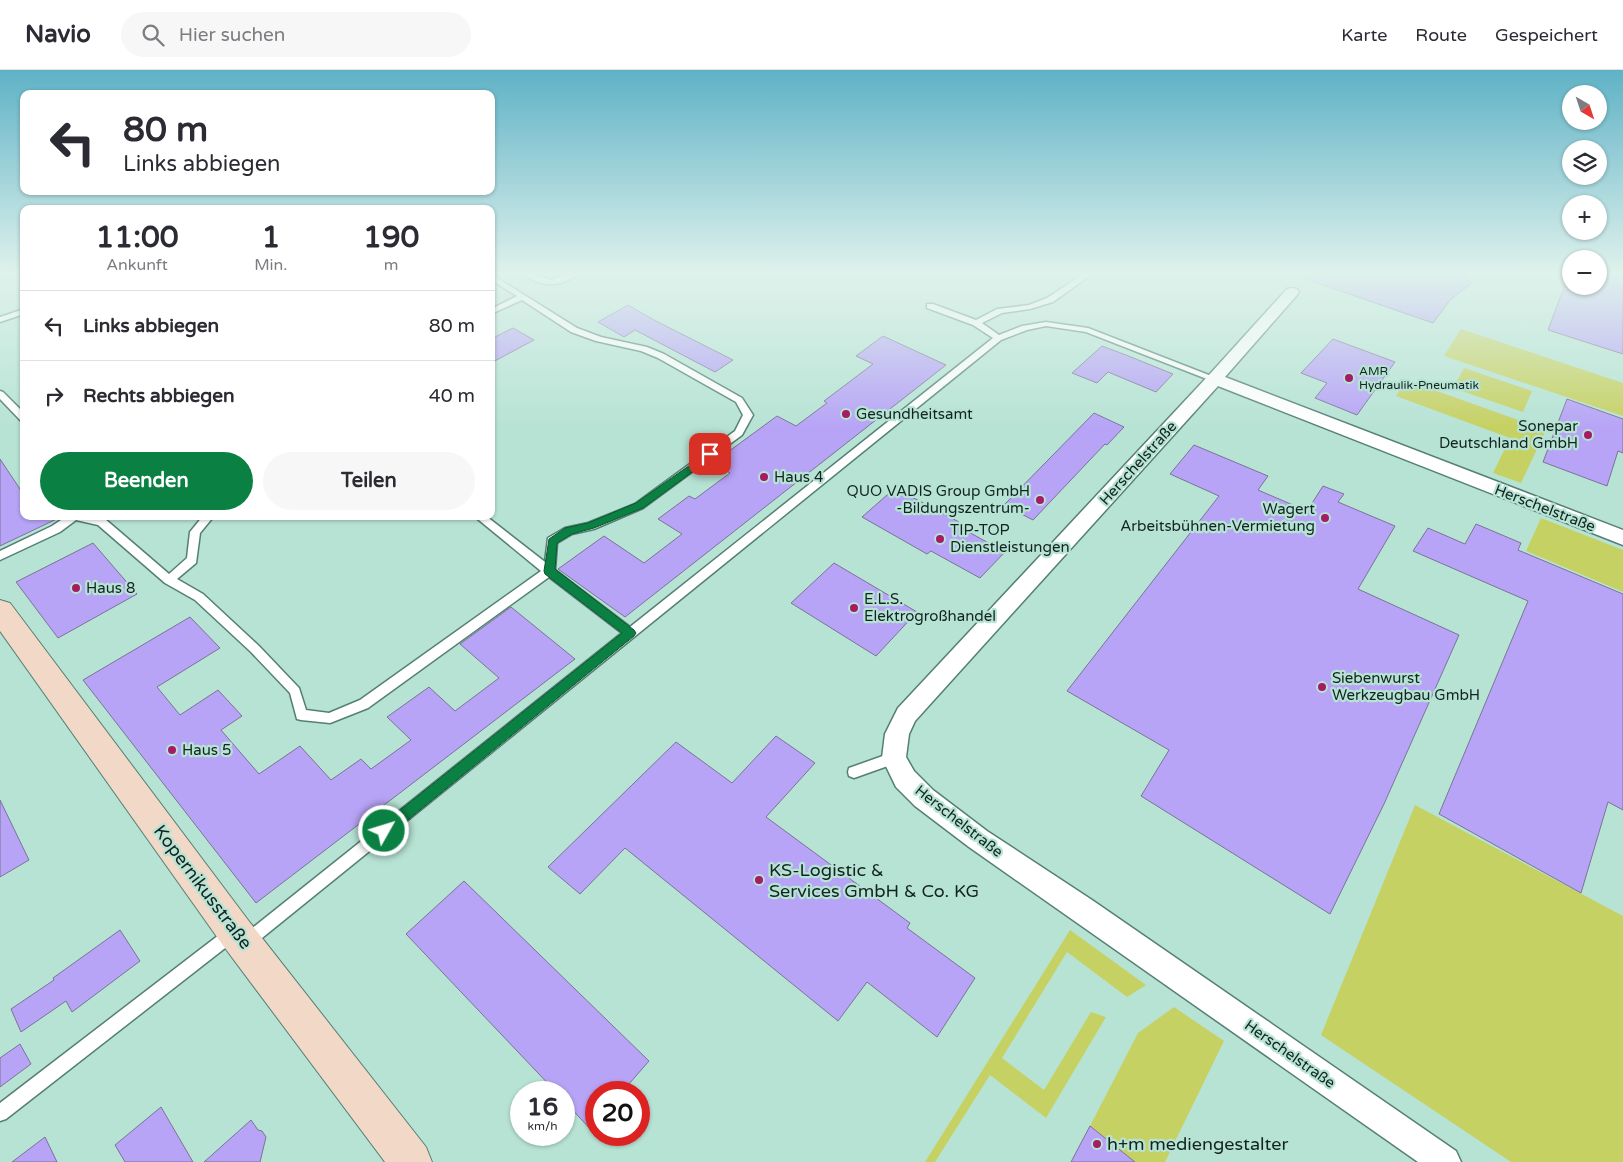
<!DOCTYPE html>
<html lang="de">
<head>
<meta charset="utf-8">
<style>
	:root { --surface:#fff; --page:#f7f7f7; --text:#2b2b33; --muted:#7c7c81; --line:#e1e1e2; --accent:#0b8043 }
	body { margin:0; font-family:"Varela Round",sans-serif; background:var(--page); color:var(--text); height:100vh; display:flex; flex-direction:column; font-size:19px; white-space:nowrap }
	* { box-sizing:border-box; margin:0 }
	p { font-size:16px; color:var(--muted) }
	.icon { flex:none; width:28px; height:28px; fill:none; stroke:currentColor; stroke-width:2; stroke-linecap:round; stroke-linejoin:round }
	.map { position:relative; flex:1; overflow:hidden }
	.panel { position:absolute; left:20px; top:135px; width:475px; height:315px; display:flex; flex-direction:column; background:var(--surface); border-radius:10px; box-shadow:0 1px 4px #0004 }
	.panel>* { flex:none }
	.banner { position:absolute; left:20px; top:20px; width:475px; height:105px; border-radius:10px; box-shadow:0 1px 4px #0004; background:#fff; color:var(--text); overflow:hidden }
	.needle { width:32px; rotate:141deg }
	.controls { position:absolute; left:1562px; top:15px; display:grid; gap:10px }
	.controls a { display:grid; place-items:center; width:45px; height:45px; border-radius:50%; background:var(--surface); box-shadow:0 1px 4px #0004; font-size:25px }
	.speed { position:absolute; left:510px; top:1011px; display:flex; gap:10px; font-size:25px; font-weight:700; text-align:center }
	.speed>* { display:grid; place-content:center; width:65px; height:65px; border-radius:50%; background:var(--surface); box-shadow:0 1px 4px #0004; line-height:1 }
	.speed small { font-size:12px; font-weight:400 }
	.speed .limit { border:8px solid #d22; background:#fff; color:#111 }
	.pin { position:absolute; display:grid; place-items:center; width:42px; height:42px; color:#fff; margin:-21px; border-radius:10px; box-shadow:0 2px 8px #0006 }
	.me { position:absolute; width:55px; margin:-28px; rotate:51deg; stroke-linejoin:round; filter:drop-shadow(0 0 4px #0008) }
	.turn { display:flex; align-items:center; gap:18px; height:105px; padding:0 20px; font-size:22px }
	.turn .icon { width:65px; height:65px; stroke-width:2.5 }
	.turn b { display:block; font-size:35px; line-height:42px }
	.eta { display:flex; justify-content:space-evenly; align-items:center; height:85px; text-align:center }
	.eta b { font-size:30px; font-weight:700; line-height:35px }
	.cta { display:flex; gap:10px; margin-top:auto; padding:10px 20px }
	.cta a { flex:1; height:58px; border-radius:30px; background:var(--accent); color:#fff; font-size:20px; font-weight:700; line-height:58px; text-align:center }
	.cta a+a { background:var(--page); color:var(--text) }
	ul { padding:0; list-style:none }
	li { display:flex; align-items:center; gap:15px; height:70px; padding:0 20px; border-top:1px solid var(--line) }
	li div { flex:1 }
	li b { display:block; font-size:19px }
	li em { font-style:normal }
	header { display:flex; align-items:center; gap:30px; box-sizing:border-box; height:70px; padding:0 25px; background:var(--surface); border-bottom:1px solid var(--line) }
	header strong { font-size:24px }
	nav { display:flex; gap:28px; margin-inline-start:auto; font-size:18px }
	.search { width:350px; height:45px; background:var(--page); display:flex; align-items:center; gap:12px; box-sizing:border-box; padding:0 18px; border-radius:28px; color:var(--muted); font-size:19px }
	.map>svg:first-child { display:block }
	.green { fill:#c6d164 }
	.building { fill:#b7a4f6; stroke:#7a7495 }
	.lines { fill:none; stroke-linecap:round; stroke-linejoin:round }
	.lane-casing { stroke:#557f73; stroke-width:3 }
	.street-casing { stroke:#557f73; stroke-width:3 }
	.secondary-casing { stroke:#557f73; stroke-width:2 }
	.lane { fill:#fff; fill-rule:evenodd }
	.street { fill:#fff; fill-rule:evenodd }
	.secondary { fill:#f2d8c6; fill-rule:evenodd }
	.route { fill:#0b8043; stroke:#07532c }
	.poi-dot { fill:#a41c66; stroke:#b7e3d5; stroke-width:2 }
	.labels { text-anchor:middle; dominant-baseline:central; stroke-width:4.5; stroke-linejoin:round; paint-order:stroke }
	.far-poi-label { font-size:12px; fill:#12241f; stroke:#b7e3d5; text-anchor:start }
	.poi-label { font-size:15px; fill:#12241f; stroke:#b7e3d5; text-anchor:start }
	.street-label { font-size:15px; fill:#12241f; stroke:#b7e3d5 }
	.near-poi-label { font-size:18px; fill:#12241f; stroke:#b7e3d5; text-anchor:start }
	.near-street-label { font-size:18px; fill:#12241f; stroke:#b7e3d5 }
</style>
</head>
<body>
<header>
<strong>Navio</strong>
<div class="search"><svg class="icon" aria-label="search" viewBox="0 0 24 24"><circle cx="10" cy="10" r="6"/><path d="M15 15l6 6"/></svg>Hier suchen</div>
<nav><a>Karte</a><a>Route</a><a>Gespeichert</a></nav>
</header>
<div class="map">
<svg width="1623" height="1092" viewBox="0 0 1623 1092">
	<rect width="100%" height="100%" fill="#b7e3d5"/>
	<path class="green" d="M1461,259L1623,313V346L1444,286Z
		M1464,298L1532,321L1523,342L1453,318Z
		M1406,310L1546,360L1521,413L1493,403L1510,368L1396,326Z
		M1541,448L1623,480V522L1526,481Z
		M1415,735L1623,846V1092H1511L1321,965Z
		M1070,860L1146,915L1127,927L1067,882L1002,988L1044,1020L1091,942L1106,947L1046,1048L990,1005L935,1092H925Z
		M1174,937L1224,971L1165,1092H1135L1090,1056L1138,963Z"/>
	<path class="building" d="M1300,204H1470L1466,210L1473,212L1450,230L1433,253L1300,207Z
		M1569,204H1571V216H1599V204H1623V284L1548,260Z
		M628,235L654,250L733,290L715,302L635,260L624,267L598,252Z
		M513,258L534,270L491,293V269Z
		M883,266L946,295L625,547L558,499L604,466L644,493L682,464L658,449L689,426L695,429L730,403L713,393L777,346L796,356L827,333L824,331L873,294L856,286Z
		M1333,269L1395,292L1357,345L1315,328L1327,313L1301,303Z
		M1102,276L1126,285L1173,304L1156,322L1108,302L1097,313L1072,303Z
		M1567,329L1623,349V383L1618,381L1607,416L1543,392Z
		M1094,343L1124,357L1107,375L1105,374L1033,450L1004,435Z
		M1194,375L1268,406L1258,420L1307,441L1323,416L1344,424L1338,432L1395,456L1358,519L1459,565L1384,734L1330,844L1141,726L1169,680L1067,621L1219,426L1170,404Z
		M0,389L24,425V446H63L0,476Z
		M895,418L959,452L956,455L1005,482L980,508L931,481L927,484L862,447Z
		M1476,454L1521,473L1518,480L1623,524V740L1608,732L1581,823L1439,744L1528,531L1413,481L1428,458L1465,474Z
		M93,473L137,524L58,568L16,512Z
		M834,493L917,542L876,586L791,533Z
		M511,537L575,589L256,833L83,610L190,547L220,578L157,617L180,645L218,620L242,646L221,660L259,704L300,676L331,710L361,689L371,699L411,670L387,647L429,617L455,641L499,608L460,574Z
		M776,666L815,693L766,747L910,853L907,858L975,908L937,967L867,912L838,951L625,778L580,824L548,797L676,672L732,713Z
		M0,730L29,790L0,807Z
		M464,811L649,991L622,1022H596V1065L564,1031V1022H556L406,864Z
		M120,860L140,891L72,942L66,931L21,962L11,939L54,910L53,908Z
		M20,974L31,994L0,1017V988Z
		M161,1037L193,1092H125L115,1075Z
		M251,1050L258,1060L262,1061L266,1067L260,1092H204Z
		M1090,1056L1135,1092H1071Z
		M45,1067L57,1092H12Z"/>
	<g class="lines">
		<g class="lane-casing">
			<path id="lane" d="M491,204L577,258L601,267L647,277L664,284L742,328L753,345L742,365L643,438L594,459L572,464L557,473L555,500L630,557L993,268L973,255L927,238V234H933L976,250L997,239L1029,235L1047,228L1083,204H1092L1053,232L1030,239L1002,243L982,253L999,265L1022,256L1046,252L1088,258L1219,309L1218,311H1212L1086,262L1046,256L1027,260L1001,270L251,877L246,879L241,877L239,872L241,867L622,563L549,507L368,638L330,653L301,650L297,649L290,623L251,582L195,530L165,513L98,455L76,450L60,462L0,490V481L52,456L67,446H91L105,449L169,504L187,488L190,462L203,446H214L200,463L196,493L177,509L203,524L259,576L299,618L306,640L329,643L360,630L541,501L474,446H486L545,492L548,468L565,458L588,453L635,434L735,361L743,345L736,332L658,288L641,281L596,271L571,262L522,230L491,244V239L517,226L491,210Z
				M524,204H534L551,210L568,204H578C561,217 540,218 524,204Z
				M24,239V244L0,252V247Z
				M0,321L3,322L24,343V352L21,351L0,329Z
				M894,682L899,684L900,688L899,692L854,708L849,706L848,702L849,698Z
				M233,856L238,858L240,863L238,868L6,1049L0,1051V1033L228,858Z"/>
		</g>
		<g class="street-casing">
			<path id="street" d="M1292,218L1297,219L1299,222L1297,225L1225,307L1623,460V475L1218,316L915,651L909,664L906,687L914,701L933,720L987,761L1092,830L1456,1081L1461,1092H1418L969,777L915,736L896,717L882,688L885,664L898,638L1209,305L1287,219Z"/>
		</g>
		<g class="secondary-casing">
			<path id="secondary" d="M0,530L10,533L248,850L426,1077L432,1092H385L222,874L0,561Z"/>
		</g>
		<use href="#lane" class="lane"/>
		<use href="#street" class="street"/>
		<use href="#secondary" class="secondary"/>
	</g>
	<linearGradient id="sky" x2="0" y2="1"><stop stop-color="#5fb2c6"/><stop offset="0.57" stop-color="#dff2ec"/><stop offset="1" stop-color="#dff2ec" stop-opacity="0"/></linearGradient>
	<rect width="1623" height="357" fill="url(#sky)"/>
	<path class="route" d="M710,381L715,384L714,386L643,438L594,458L572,464L557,473L555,499L634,560L636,563L634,566L388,766L384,767L379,766L377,761L379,757L622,563L545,504L544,501L549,469L565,458L588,453L636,433Z"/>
	<g class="poi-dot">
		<circle cx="1349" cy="308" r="5"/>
		<circle cx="846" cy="344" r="5"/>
		<circle cx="1588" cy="365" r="5"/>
		<circle cx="764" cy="407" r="5"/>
		<circle cx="1040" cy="430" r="5"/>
		<circle cx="1325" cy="448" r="5"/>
		<circle cx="940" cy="469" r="5"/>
		<circle cx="76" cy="518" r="5"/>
		<circle cx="854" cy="538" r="5"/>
		<circle cx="1322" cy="617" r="5"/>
		<circle cx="172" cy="680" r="5"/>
		<circle cx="759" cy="810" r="5"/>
		<circle cx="1097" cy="1074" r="5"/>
	</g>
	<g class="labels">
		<g class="far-poi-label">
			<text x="1359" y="301">AMR<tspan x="1359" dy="14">Hydraulik-Pneumatik</tspan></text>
		</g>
		<g class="poi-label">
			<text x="856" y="344">Gesundheitsamt</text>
			<text x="1578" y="356" text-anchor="end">Sonepar<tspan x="1578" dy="17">Deutschland GmbH</tspan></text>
			<text x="774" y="407">Haus 4</text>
			<text x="1030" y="421" text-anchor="end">QUO VADIS Group GmbH<tspan x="1030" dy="17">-Bildungszentrum-</tspan></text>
			<text x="1315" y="439" text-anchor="end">Wagert<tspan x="1315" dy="17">Arbeitsbühnen-Vermietung</tspan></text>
			<text x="950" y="460">TIP-TOP<tspan x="950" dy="17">Dienstleistungen</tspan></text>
			<text x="86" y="518">Haus 8</text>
			<text x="864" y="529">E.L.S.<tspan x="864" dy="17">Elektrogroßhandel</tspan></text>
			<text x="1332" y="608">Siebenwurst<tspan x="1332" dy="17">Werkzeugbau GmbH</tspan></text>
			<text x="182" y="680">Haus 5</text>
		</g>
		<g class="street-label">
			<text transform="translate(1138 393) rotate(-48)">Herschelstraße</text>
			<text transform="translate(1545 438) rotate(21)">Herschelstraße</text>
			<text transform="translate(959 751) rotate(38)">Herschelstraße</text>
			<text transform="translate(1290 984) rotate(35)">Herschelstraße</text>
		</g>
		<g class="near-poi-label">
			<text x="769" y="800">KS-Logistic &amp;<tspan x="769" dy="21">Services GmbH &amp; Co. KG</tspan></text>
			<text x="1107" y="1074">h+m mediengestalter</text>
		</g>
		<g class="near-street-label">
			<text transform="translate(203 817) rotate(53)">Kopernikusstraße</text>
		</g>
	</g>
</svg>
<div class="controls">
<a><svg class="needle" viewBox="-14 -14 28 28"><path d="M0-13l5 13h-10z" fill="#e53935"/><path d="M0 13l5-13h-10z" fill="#7c7c81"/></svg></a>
<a><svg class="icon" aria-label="layers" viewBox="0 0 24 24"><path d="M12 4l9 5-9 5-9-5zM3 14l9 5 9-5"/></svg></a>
<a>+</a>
<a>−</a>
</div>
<div class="speed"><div>16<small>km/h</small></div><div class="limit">20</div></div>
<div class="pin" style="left:710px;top:384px;background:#d93025"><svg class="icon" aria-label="arrive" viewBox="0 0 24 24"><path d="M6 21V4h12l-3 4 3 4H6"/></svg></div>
<svg class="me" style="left:384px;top:761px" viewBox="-20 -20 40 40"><circle r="17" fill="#0b8043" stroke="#fff" stroke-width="3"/><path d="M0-11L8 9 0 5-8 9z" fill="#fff"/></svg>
<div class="banner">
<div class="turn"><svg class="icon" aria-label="left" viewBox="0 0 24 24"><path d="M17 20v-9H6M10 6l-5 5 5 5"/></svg><div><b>80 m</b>Links abbiegen</div></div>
</div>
<section class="panel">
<div class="eta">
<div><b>11:00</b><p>Ankunft</p></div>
<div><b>1</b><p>Min.</p></div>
<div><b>190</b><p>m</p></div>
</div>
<ul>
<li><svg class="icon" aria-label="left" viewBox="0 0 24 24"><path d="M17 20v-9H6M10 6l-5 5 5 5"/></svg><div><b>Links abbiegen</b></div><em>80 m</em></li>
<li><svg class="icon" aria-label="right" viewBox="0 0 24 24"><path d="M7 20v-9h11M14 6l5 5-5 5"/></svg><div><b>Rechts abbiegen</b></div><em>40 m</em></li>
</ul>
<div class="cta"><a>Beenden</a><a>Teilen</a></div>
</section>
</div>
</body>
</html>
